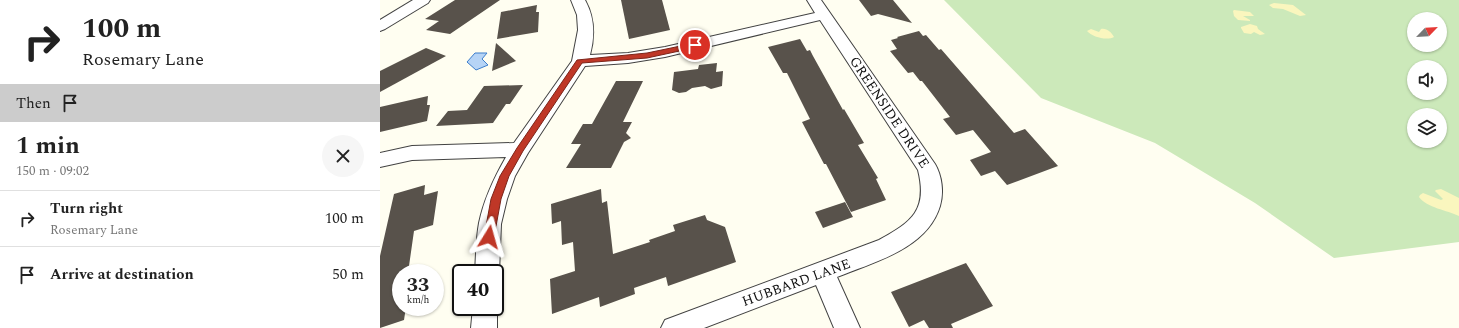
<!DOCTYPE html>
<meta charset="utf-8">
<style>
body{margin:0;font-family:Spectral,serif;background:#f6f6f6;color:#222;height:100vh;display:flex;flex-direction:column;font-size:15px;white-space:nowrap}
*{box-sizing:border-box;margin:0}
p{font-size:13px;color:#767676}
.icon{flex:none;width:22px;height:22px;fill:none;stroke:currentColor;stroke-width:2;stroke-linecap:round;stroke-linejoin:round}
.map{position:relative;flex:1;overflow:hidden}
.sheet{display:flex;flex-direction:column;background:#fff;width:380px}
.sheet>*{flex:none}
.banner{background:#fff;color:#222;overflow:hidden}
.needle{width:26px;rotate:65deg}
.buttons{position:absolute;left:1027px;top:12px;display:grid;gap:8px}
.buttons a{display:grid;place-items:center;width:40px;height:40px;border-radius:50%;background:#fff;box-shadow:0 1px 3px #0004;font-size:20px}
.speed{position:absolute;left:12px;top:264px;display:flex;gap:8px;font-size:20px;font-weight:700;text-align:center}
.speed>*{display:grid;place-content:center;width:52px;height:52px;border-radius:50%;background:#fff;box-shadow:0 1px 3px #0004;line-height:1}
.speed small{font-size:10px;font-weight:400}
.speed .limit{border:2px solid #111;border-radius:6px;background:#fff;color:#111}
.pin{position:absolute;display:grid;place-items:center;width:34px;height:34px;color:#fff;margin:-17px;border:2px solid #fff;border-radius:50%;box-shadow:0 1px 4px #0007}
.me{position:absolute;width:44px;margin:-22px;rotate:8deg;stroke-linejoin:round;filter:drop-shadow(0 0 3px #0008)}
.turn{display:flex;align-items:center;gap:14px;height:84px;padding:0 16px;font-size:18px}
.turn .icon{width:52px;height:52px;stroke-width:2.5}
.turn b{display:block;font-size:28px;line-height:34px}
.then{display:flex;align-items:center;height:38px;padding:0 16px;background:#0003;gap:8px;font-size:15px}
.round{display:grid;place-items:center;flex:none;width:42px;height:42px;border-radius:21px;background:#f6f6f6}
.overview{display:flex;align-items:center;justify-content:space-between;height:68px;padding:0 16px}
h1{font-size:24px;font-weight:700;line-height:30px}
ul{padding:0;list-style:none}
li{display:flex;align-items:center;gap:12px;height:56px;padding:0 16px;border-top:1px solid #e0e0e0}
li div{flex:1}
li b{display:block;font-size:15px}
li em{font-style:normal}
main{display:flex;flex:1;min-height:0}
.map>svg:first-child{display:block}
.green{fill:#cce9ba;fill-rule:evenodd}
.sand{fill:#faf6be}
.water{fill:#b6d4f6;stroke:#3d7ecc}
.building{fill:#58524b}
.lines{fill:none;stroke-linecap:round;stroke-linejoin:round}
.minor-casing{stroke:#424242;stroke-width:2}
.minor{fill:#fff;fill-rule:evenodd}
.route{fill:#bf3727;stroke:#7c2419}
.labels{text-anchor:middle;stroke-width:4;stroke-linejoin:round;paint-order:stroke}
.street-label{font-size:14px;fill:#0f0f0f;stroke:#fff}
</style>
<main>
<section class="sheet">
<div class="banner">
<div class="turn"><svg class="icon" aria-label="right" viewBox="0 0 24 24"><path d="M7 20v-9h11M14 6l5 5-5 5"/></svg><div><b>100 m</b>Rosemary Lane</div></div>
<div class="then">Then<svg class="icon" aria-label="arrive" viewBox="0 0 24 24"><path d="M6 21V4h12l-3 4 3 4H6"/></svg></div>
</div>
<div class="overview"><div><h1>1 min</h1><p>150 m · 09:02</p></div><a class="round"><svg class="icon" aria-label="close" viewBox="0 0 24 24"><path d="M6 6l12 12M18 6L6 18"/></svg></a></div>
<ul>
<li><svg class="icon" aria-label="right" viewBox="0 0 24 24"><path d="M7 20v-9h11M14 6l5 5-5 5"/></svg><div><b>Turn right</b><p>Rosemary Lane</p></div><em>100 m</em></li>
<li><svg class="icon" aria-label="arrive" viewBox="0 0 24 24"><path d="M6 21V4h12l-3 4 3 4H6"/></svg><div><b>Arrive at destination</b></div><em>50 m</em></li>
</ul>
</section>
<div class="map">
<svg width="1079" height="328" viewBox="0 0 1079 328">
<rect width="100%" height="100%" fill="#fffef1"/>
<path class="green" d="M564,0H1079V242L954,258L875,203L775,143L661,98ZM1034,19H1060V45H1034ZM1034,67H1060V93H1034ZM1034,115H1060V141H1034Z"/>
<g class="sand">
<path d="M894,3L913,5L926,15L920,16L903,9L893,8L889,5Z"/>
<path d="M854,10L870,12L874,16H863L870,20V21L858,20L854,16L853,11Z"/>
<path d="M870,24L877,26L878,29L885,34L880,35L874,32L871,34L864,33L861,28V27Z"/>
<path d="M711,29L719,32L721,29C727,28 731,32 734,37C727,41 712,37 707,31Z"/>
<path d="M1061,189L1079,198V216C1067,210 1047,208 1039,197L1040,195L1043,193L1061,200L1063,199L1055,191L1056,190Z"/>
</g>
<path class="water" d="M95,53H107L102,59L108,65L96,70L87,62Z"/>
<g class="building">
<path d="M75,0H120L70,34L46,30L59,21L45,19Z"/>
<path d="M241,0H282L290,30L249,39Z"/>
<path d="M479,0H513L532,23L498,14L491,16Z"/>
<path d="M157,5L156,12H159L158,32L117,39L121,12Z"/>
<path d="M539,31L543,36L546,35L559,50L561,49L634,133L645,129L678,166L627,185L615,171L601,176L590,160L611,152L593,130L576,135L563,119L570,117L542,81H540L533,72L528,73L510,51L517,49L511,40L518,38L517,37Z"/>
<path d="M420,39L427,51L430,50L433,56L463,110L464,109L484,143L478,145L498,178L496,179L506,200L471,212L446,164H444L422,122L430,119L407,73H403L388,47Z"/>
<path d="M116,43L136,61L112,71Z"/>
<path d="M46,48L66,56L0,92V71Z"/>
<path d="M337,63L336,72L343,71L342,86L331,89L325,86L312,88L306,92L299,93L292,90L294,72L318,69L319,65Z"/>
<path d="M236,81H263L243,122H252L246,133L251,138L244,142L231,168H186L201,144H191L203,124H212Z"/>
<path d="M143,85L130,104H126L113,123L56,126L68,111L87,110L104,86Z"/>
<path d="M48,96L47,105H50L47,121L0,132V107Z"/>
<path d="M45,185L44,195L58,191L53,225L34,231L28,273H21V307H26L24,320L0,328V256L14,194Z"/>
<path d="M221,189L222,203L227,201L233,254L270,242L269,240L295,231L293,225L325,215L327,220L345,227L356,262L288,286L286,277L254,288L255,294L220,307L219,297L172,314L170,279L195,271L193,242L182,245L181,221L172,224L171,204Z"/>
<path d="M465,202L473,217L443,228L435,212Z"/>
<path d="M586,263L613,306L571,324L573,328H549L544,320L529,327L511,292Z"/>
</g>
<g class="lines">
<g class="minor-casing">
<g id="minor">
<path d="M33,0H50L48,3L5,29L0,31V20Z"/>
<path d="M191,0H205C215,18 215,36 210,55L248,53L285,47L435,13L427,0H441L555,164C562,176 564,192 560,206C547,249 494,262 457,277L480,328H454L436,285L324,328H281L285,320L499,240C532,222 548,210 538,170L440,20L285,57L248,63L205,66L148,153L135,176L127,199L121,224L119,273L115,280V273H95C96,257 96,239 99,223C104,199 114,178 126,157L32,160L0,167V153L32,146L134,143L192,61L198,30L197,15Z"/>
<path d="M115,302L117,307V328H91L93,307H115Z"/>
</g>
</g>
<use href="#minor" class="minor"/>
</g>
<path class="route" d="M315,43L318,44V47L267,58L202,63L143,151L129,176L121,199L114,237L112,240H105L104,237L111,199L120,176L137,148L197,60L267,53Z"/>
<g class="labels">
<g class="street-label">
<text transform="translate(510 112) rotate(56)" y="5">GREENSIDE DRIVE</text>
<text transform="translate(416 282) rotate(-20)" y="5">HUBBARD LANE</text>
</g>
</g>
</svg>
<div class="buttons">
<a><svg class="needle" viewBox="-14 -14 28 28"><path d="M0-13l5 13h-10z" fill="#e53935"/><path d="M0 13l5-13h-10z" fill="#767676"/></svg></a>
<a><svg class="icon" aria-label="sound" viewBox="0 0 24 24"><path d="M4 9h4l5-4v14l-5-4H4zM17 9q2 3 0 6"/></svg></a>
<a><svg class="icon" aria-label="layers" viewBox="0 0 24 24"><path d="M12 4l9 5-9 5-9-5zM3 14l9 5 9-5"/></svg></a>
</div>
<div class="speed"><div>33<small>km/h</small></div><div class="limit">40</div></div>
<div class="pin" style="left:315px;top:45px;background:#d93025"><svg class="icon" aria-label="arrive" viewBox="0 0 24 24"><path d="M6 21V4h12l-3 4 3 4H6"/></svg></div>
<svg class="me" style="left:109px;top:237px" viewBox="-20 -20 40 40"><path d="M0-17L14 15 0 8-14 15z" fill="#bf3727" stroke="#fff" stroke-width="4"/></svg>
</div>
</main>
